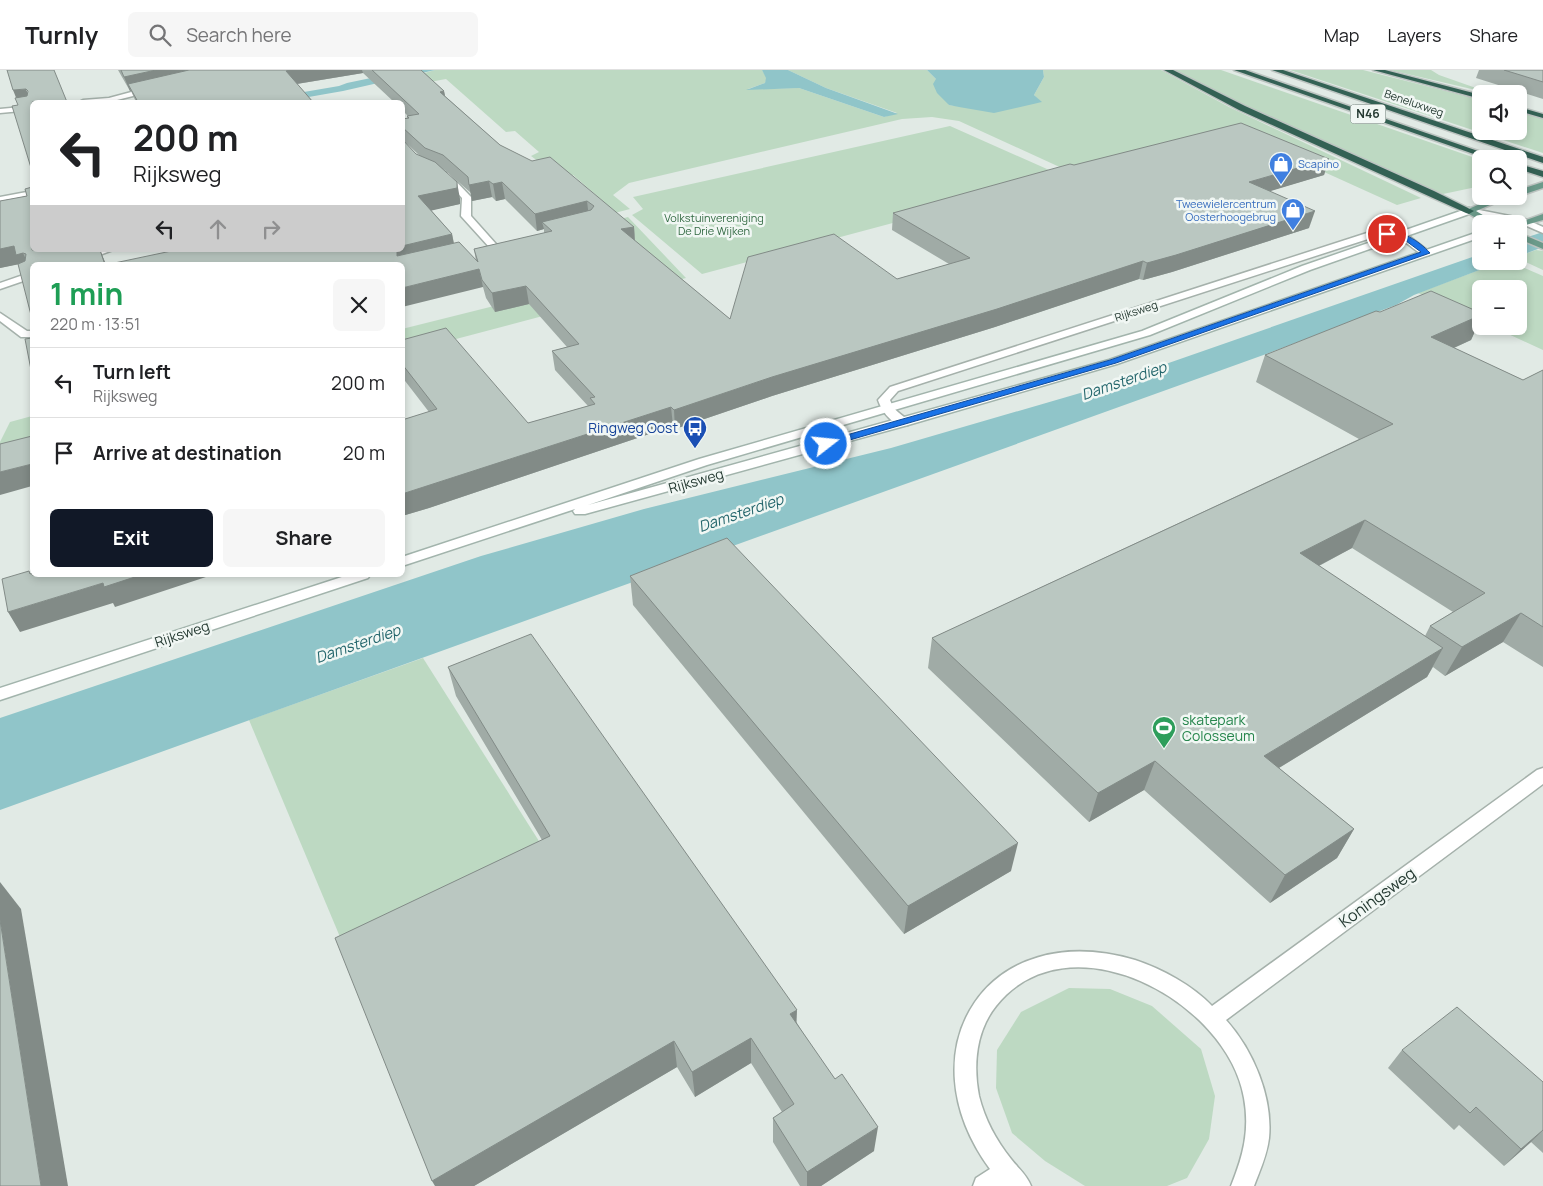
<!DOCTYPE html>
<meta charset="utf-8">
<style>
body{margin:0;font-family:Manrope,sans-serif;background:#f6f6f6;color:#202124;height:100vh;display:flex;flex-direction:column;font-size:19px;white-space:nowrap}
*{box-sizing:border-box;margin:0}
p{font-size:16px;color:#757577}
.icon{flex:none;width:28px;height:28px;fill:none;stroke:currentColor;stroke-width:2;stroke-linecap:round;stroke-linejoin:round}
.map{position:relative;flex:1;overflow:hidden}
.panel{position:absolute;left:30px;top:192px;width:375px;height:315px;display:flex;flex-direction:column;background:#fff;border-radius:8px;box-shadow:0 2px 8px #0003}
.panel>*{flex:none}
.banner{position:absolute;left:30px;top:30px;width:375px;height:152px;border-radius:8px;box-shadow:0 2px 8px #0003;background:#fff;color:#202124;overflow:hidden}
.controls{position:absolute;left:1472px;top:15px;display:grid;gap:10px}
.controls a{display:grid;place-items:center;width:55px;height:55px;border-radius:8px;background:#fff;box-shadow:0 2px 8px #0003;font-size:25px}
.pin{position:absolute;display:grid;place-items:center;width:42px;height:42px;color:#fff;margin:-21px;border:2px solid #fff;border-radius:50%;box-shadow:0 1px 5px #0007}
.me{position:absolute;width:55px;margin:-28px;rotate:74deg;stroke-linejoin:round;filter:drop-shadow(0 0 4px #0008)}
.turn{display:flex;align-items:center;gap:18px;height:105px;padding:0 20px;font-size:22px}
.turn .icon{width:65px;height:65px;stroke-width:2.5}
.turn b{display:block;font-size:35px;line-height:42px}
.lanes{display:flex;align-items:center;height:48px;padding:0 20px;background:#0003;justify-content:center;gap:25px;direction:ltr}
.lanes .off{opacity:.35}
.round{display:grid;place-items:center;flex:none;width:52px;height:52px;border-radius:8px;background:#f6f6f6}
.overview{display:flex;align-items:center;justify-content:space-between;height:85px;padding:0 20px}
h1{font-size:30px;font-weight:700;line-height:38px;color:#1e9e55}
.cta{display:flex;gap:10px;margin-top:auto;padding:10px 20px}
.cta a{flex:1;height:58px;border-radius:8px;background:#111827;color:#fff;font-size:20px;font-weight:700;line-height:58px;text-align:center}
.cta a+a{background:#f6f6f6;color:#202124}
ul{padding:0;list-style:none}
li{display:flex;align-items:center;gap:15px;height:70px;padding:0 20px;border-top:1px solid #e0e0e0}
li div{flex:1}
li b{display:block;font-size:19px}
li em{font-style:normal}
header{display:flex;align-items:center;gap:30px;box-sizing:border-box;height:70px;padding:0 25px;background:#fff;border-bottom:1px solid #e0e0e0}
header strong{font-size:24px}
nav{display:flex;gap:28px;margin-inline-start:auto;font-size:18px}
.search{width:350px;height:45px;background:#f6f6f6;display:flex;align-items:center;gap:12px;box-sizing:border-box;padding:0 18px;border-radius:8px;color:#757577;font-size:19px}
.map>svg:first-child{display:block}
.green{fill:#bdd9c2}
.water{fill:#90c5c9}
.lines{fill:none;stroke-linecap:round;stroke-linejoin:round}
.street-casing{stroke:#a5b1ab;stroke-width:3}
.secondary-casing{stroke:#a2b4ac;stroke-width:3}
.primary-casing{stroke:#bdc4c1;stroke-width:3}
.highway-casing{stroke:#bdc4c1;stroke-width:3}
.street{fill:#fff;fill-rule:evenodd}
.secondary{fill:#fff;fill-rule:evenodd}
.primary{fill:#6b9a8a;fill-rule:evenodd}
.highway{fill:#336154;fill-rule:evenodd}
.wall{fill:#a0aba6;fill-rule:evenodd}
.shaded-wall{fill:#828b87}
.building{fill:#bac7c1;stroke:#828b87}
.route{fill:#1a73e8;stroke:#114b97}
.labels{text-anchor:middle;stroke-width:5;stroke-linejoin:round;paint-order:stroke}
.far-street-label{font-size:11px;fill:#243931;stroke:#f1f7f4}
.far-shop-label{font-size:11px;fill:#366cbe;stroke:#f1f7f4;text-anchor:start}
.far-park-label{font-size:11px;fill:#336a43;stroke:#f1f7f4}
.shield{fill:#f1f7f4;stroke:#62726c;stroke-width:1}
.shield-label{font-size:12px;font-weight:bold;fill:#243931}
.transit-label{font-size:14px;fill:#164399;stroke:#f1f7f4;text-anchor:end}
.street-label{font-size:14px;fill:#243931;stroke:#f1f7f4}
.leisure-label{font-size:14px;fill:#27864d;stroke:#f1f7f4;text-anchor:start}
.water-label{font-size:15px;font-style:italic;fill:#25676d;stroke:#f1f7f4}
.near-street-label{font-size:16px;fill:#243931;stroke:#f1f7f4}
</style>
<header>
<strong>Turnly</strong>
<div class="search"><svg class="icon" aria-label="search" viewBox="0 0 24 24"><circle cx="10" cy="10" r="6"/><path d="M15 15l6 6"/></svg>Search here</div>
<nav><a>Map</a><a>Layers</a><a>Share</a></nav>
</header>
<div class="map">
<svg width="1543" height="1116" viewBox="0 0 1543 1116">
<rect width="100%" height="100%" fill="#e1eae5"/>
<g class="green">
<path d="M435,0H762L767,8L765,13L748,19L799,18L884,47L897,43L826,18L788,0H927L937,10L949,35L979,39L1041,32L1034,25L1044,7L1043,0H1161L1229,37L1421,128L1397,135L1238,63L1077,105L959,51L932,47L902,49L629,113L613,125L630,139L588,150L604,132L573,105L558,106L531,86L539,82L515,61L506,62L446,9L424,13L414,6Z"/>
<path d="M1175,0H1221L1481,90V116L1443,124L1237,33Z"/>
<path d="M1290,0H1363L1481,30V61H1519V42L1543,49V83Z"/>
<path d="M1390,0H1431L1439,5L1493,24Z"/>
<path d="M950,56L1065,107L702,204L632,145L643,139L633,127Z"/>
<path d="M628,147L686,208L403,283L402,259L627,203L586,158Z"/>
<path d="M1536,180L1543,181V200L1519,189V186Z"/>
<path d="M1503,191H1508L1543,206V280L1491,256H1519V219H1481V252L1418,223Z"/>
<path d="M32,346V380L0,388V372L10,352Z"/>
<path d="M423,588L551,790L348,886L249,650Z"/>
<path d="M1069,918L1110,919L1152,936L1201,979L1215,1026L1209,1069L1187,1108L1167,1116H1085L1045,1091L1012,1063L996,1018L997,980L1021,942Z"/>
</g>
<g class="water">
<path d="M409,0H435L343,21L280,32H245L339,16L347,13Z"/>
<path d="M762,0H788L826,18L898,44L884,47L799,18L746,20L765,13L766,8Z"/>
<path d="M927,0H1043L1044,7L1034,25L1042,32L994,43L959,37L949,35L937,23L933,14L936,9Z"/>
<path d="M1543,162V177L1519,186V170Z"/>
<path d="M1481,184V191H1503L1414,225L1396,235L1269,283L0,740V648L481,486L644,439L891,378L1094,319Z"/>
</g>
<g class="lines">
<g class="street-casing">
<g id="street">
<path d="M150,17L154,19L153,21L109,32H79L83,30L109,28Z"/>
<path d="M32,36V40L0,43V39Z"/>
<path d="M445,102L448,103L471,127V146L496,174V178H490L461,146L462,128L441,105Z"/>
<path d="M32,121V127L0,133V127Z"/>
<path d="M1469,138L1525,149L1543,157V163L1522,154L1466,143L1464,141Z"/>
<path d="M1387,162L1410,167L1431,183L1429,185C1419,187 1409,172 1399,169C1390,166 1380,167 1371,168L898,321L890,330C894,342 902,344 910,352L908,355C894,358 882,342 878,330L890,317L1367,163Z"/>
<path d="M98,180H113L73,195H58Z"/>
<path d="M32,202V208L0,219V213Z"/>
<path d="M0,243L27,261H32V267H21L0,251Z"/>
<path d="M1543,698V714L1226,950C1253,980 1273,1027 1269,1068C1267,1085 1260,1100 1254,1116H1231C1243,1086 1250,1061 1244,1028C1227,930 1068,845 996,936C976,961 973,995 979,1026C985,1050 996,1070 1011,1089C1018,1098 1027,1105 1031,1116H973L976,1108L990,1099C902,979 988,846 1135,890C1162,899 1192,915 1212,936L1537,700Z"/>
</g>
</g>
<g class="secondary-casing">
<g id="secondary">
<path d="M1469,138L1474,141L1472,143L1310,200L1150,265L707,395L588,435L1109,290L1481,161V167L1117,294L908,355L585,444H575L573,441L575,439L402,496V487L699,389L1142,261L1302,196Z"/>
<path d="M348,505H370L368,508L0,630V618Z"/>
</g>
</g>
<g class="primary-casing">
<g id="primary">
<path d="M1543,112V118L1519,126V120Z"/>
<path d="M1498,126H1511L1476,141L1498,154H1486L1464,141Z"/>
<path d="M1543,144V150L1519,157V154H1515Z"/>
<path d="M1519,163L1543,173V179L1519,169Z"/>
</g>
</g>
<g class="highway-casing">
<g id="highway">
<path d="M1164,0H1173L1245,36L1434,121L1474,141L1469,144L1466,143L1239,40Z"/>
<path d="M1234,0H1245L1501,89H1488Z"/>
<path d="M1272,0H1283L1543,87V93Z"/>
<path d="M1373,0H1385L1481,25V29Z"/>
<path d="M1519,37L1543,44V48L1519,41Z"/>
<path d="M1519,94L1543,101V107L1519,99Z"/>
</g>
</g>
<use href="#street" class="street"/>
<use href="#secondary" class="secondary"/>
<use href="#primary" class="primary"/>
<use href="#highway" class="highway"/>
</g>
<g class="wall">
<path d="M118,0H421L444,21L445,26L500,75L634,157L635,171L730,249L897,209L949,194L892,160L893,143L1074,95L1329,89L1324,105L1269,121L1309,158L1172,202L1143,210L1139,209L995,257L772,326L675,359L673,356L429,438L402,446V350L429,342L402,307V270L528,353L588,336L555,300L552,281L567,277L529,234L495,242L486,228L483,217L18,194L0,198V131L27,126L32,180H100L106,194L402,180V49L407,48V46H408L402,40V32H394L363,3L297,14L313,32H136L131,21H130ZM403,70L420,86L416,84ZM443,99L446,101L471,123L472,131L492,127L496,131L505,129L537,161L544,159V163L474,179L476,191L454,173L452,164L431,140L460,134V129Z"/>
<path d="M1479,0H1543V29L1476,8Z"/>
<path d="M1380,242L1481,243V248L1471,270L1454,278L1523,310L1543,300V597L1503,572L1445,606L1433,597L1427,607L1279,698L1354,759L1337,788L1270,833L1144,720L1089,752L928,598L932,568L1359,369L1256,312L1265,285ZM1352,478L1453,542L1430,556L1425,566L1319,496Z"/>
<path d="M630,506L1011,801L904,864L633,535Z"/>
<path d="M448,597L797,953L874,1081L821,1116H800L773,1072V1048L782,1042L751,993L695,1027L677,997L474,1116H435L542,770L456,626Z"/>
<path d="M1402,980L1543,1012V1083L1531,1072L1504,1096L1459,1055L1454,1060L1388,998Z"/>
</g>
<g class="shaded-wall">
<path d="M156,0H224L128,14L131,21H130L124,7Z"/>
<path d="M290,0H362L363,3L290,15L286,1Z"/>
<path d="M26,19L32,34L19,35L13,20Z"/>
<path d="M444,21L447,36L440,22Z"/>
<path d="M1329,89L1324,105L1244,129L1249,112Z"/>
<path d="M489,111L492,127L472,131L469,115Z"/>
<path d="M457,112L460,129V134L421,143L418,126Z"/>
<path d="M502,112L505,129L496,131L493,114Z"/>
<path d="M587,131L589,148L542,152L544,159L537,161L535,144Z"/>
<path d="M1315,141L1309,158L1172,202L1143,210L1147,193Z"/>
<path d="M634,157L635,174L621,159Z"/>
<path d="M452,164L455,181L397,186V180H402V176Z"/>
<path d="M14,176L23,183L31,200L20,194L0,198V179Z"/>
<path d="M100,180L106,195H105Z"/>
<path d="M1143,191L1139,209L995,257L772,326L675,359L674,340L772,307Z"/>
<path d="M479,199L483,217L402,237V218Z"/>
<path d="M526,216L529,234L495,242L492,223Z"/>
<path d="M1481,245V248L1471,270L1420,293L1431,267Z"/>
<path d="M671,337L673,356L429,438L402,446V424Z"/>
<path d="M32,394V416L0,425V402Z"/>
<path d="M1365,450L1352,478L1288,512L1300,483Z"/>
<path d="M141,505H212L115,537L113,533L20,562L8,542L103,513Z"/>
<path d="M1521,543L1503,572L1445,606L1462,577Z"/>
<path d="M1443,578L1427,607L1251,715L1264,686Z"/>
<path d="M1155,691L1144,720L1089,752L1098,723Z"/>
<path d="M1354,759L1337,788L1270,833L1285,805Z"/>
<path d="M1018,773L1011,801L904,864L908,836Z"/>
<path d="M0,812L21,839L68,1116H41L0,850Z"/>
<path d="M797,940L796,966L790,944Z"/>
<path d="M751,968V993L695,1027L692,1002Z"/>
<path d="M674,971L677,997L474,1116H435L432,1111Z"/>
<path d="M878,1057L874,1081L821,1116H807V1102Z"/>
<path d="M1543,1060L1531,1072L1504,1096L1521,1079Z"/>
</g>
<g class="building">
<path d="M7,0H54L67,32H32V101L12,36L18,35L15,28L27,26L28,21L26,19L13,20Z"/>
<path d="M121,0H156L124,7Z"/>
<path d="M189,0H290L286,1L313,32H138L128,14Z"/>
<path d="M372,0H421L444,21L440,22L500,75L532,91L550,87L634,157L621,159L730,249L748,187L834,164L897,209L970,188L893,143L1070,94L1074,95L1241,53L1329,89L1249,112L1315,141L1176,185L1147,193L1143,191L997,239L772,307L674,340L671,337L402,424V350L437,339L402,294V270L446,258L528,353L595,334L590,328L595,327L552,281L579,274L526,216L492,223L482,210L479,199L402,218V195H32V249L18,194L25,191L26,184L23,183L16,185L14,176L0,179V131L27,126L25,119L32,117V180H100L105,195L176,180H397V186L459,172L478,192L474,179L552,161L542,152L591,140L594,136L587,131L535,144L502,112L493,114L489,111L469,115L468,107L443,85L425,78L402,57V49L409,48L407,46L419,44Z"/>
<path d="M1504,0H1543V12Z"/>
<path d="M402,69L416,84L435,92L457,112V118L418,126L452,164L402,176Z"/>
<path d="M1431,221L1481,243V245L1431,267L1523,310L1543,300V557L1521,543L1462,577L1430,556L1485,523L1365,450L1300,483L1443,578L1264,686L1354,759L1285,805L1155,691L1098,723L932,568L1393,354L1265,285L1376,241L1380,242Z"/>
<path d="M32,268V305L25,269Z"/>
<path d="M32,366V394L0,402V374Z"/>
<path d="M727,468L1018,773L908,836L630,506Z"/>
<path d="M29,501L30,504L32,503V505H141L104,517L103,513L8,542L2,509Z"/>
<path d="M531,564L797,940L790,944L835,1009L842,1004L878,1057L807,1102L773,1048L794,1034L751,968L692,1002L674,971L432,1111L335,868L550,766L448,597Z"/>
<path d="M0,850L41,1116H0Z"/>
<path d="M1457,937L1543,1012V1060L1521,1079L1476,1037L1470,1043L1402,980Z"/>
</g>
<path class="route" d="M1385,162C1403,161 1418,170 1430,183L1116,293L829,376L826,377L821,374L822,372L1110,290L1421,182L1402,168L1385,165Z"/>
<defs>
<g id="shop-pin" transform="scale(1.25)"><path d="M0 17L-7.5 6A9.5 9.5 0 1 1 7.5 6Z" fill="#3f7fe0" stroke="#f1f7f4"/><path d="M-5-2.5h2.3a2.7 3.5 0 0 1 5.4 0H5L5.5 6h-11ZM-1.5-2.5h3a1.5 2.3 0 0 0-3 0Z" fill="#fff"/></g>
<g id="bus-pin" transform="scale(1.25)"><path d="M0 17L-7.5 6A9.5 9.5 0 1 1 7.5 6Z" fill="#1a4fb4" stroke="#f1f7f4"/><path d="M-5-6H5V4H4V6H2V4H-2V6H-4V4H-5ZM-3.5-4V0h7V-4ZM-3.5 1.2v1.5H-2V1.2ZM2 1.2v1.5H3.5V1.2Z" fill="#fff"/></g>
<g id="stadium-pin" transform="scale(1.25)"><path d="M0 17L-7.5 6A9.5 9.5 0 1 1 7.5 6Z" fill="#2e9e5b" stroke="#f1f7f4"/><path d="M0-5a6.5 5 0 1 0 0 10a6.5 5 0 1 0 0-10ZM-3.5-1.8h7v3.6h-7Z" fill="#fff"/></g>
</defs>
<g fill-rule="evenodd">
<use href="#shop-pin" x="1281" y="94"/>
<use href="#shop-pin" x="1293" y="140"/>
<use href="#bus-pin" x="695" y="358"/>
<use href="#stadium-pin" x="1164" y="658"/>
</g>
<g class="labels">
<g class="far-street-label">
<text transform="translate(1414 33) rotate(19)" y="4">Beneluxweg</text>
<text transform="translate(1136 241) rotate(-18)" y="4">Rijksweg</text>
</g>
<g class="far-shop-label">
<text x="1298" y="98">Scapino</text>
<text x="1276" y="138" text-anchor="end">Tweewielercentrum<tspan x="1276" dy="13">Oosterhoogebrug</tspan></text>
</g>
<g class="far-park-label">
<text x="714" y="152">Volkstuinvereniging<tspan x="714" dy="13">De Drie Wijken</tspan></text>
</g>
<rect class="shield" x="1350.5" y="34.5" width="35" height="19" rx="4"/>
<g class="shield-label">
<text x="1368" y="48">N46</text>
</g>
<g class="transit-label">
<text x="678" y="363">Ringweg Oost</text>
</g>
<g class="street-label">
<text transform="translate(696 411) rotate(-16)" y="5">Rijksweg</text>
<text transform="translate(182 564) rotate(-18)" y="5">Rijksweg</text>
</g>
<g class="leisure-label">
<text x="1182" y="655">skatepark<tspan x="1182" dy="16">Colosseum</tspan></text>
</g>
<g class="water-label">
<text transform="translate(1124 311) rotate(-19)" y="5">Damsterdiep</text>
<text transform="translate(741 443) rotate(-19)" y="5">Damsterdiep</text>
<text transform="translate(358 574) rotate(-19)" y="5">Damsterdiep</text>
</g>
<g class="near-street-label">
<text transform="translate(1377 827) rotate(-36)" y="6">Koningsweg</text>
</g>
</g>
</svg>
<div class="controls">
<a><svg class="icon" aria-label="sound" viewBox="0 0 24 24"><path d="M4 9h4l5-4v14l-5-4H4zM17 9q2 3 0 6"/></svg></a>
<a><svg class="icon" aria-label="search" viewBox="0 0 24 24"><circle cx="10" cy="10" r="6"/><path d="M15 15l6 6"/></svg></a>
<a>+</a>
<a>−</a>
</div>
<div class="pin" style="left:1387px;top:164px;background:#d93025"><svg class="icon" aria-label="arrive" viewBox="0 0 24 24"><path d="M6 21V4h12l-3 4 3 4H6"/></svg></div>
<svg class="me" style="left:826px;top:374px" viewBox="-20 -20 40 40"><circle r="17" fill="#1a73e8" stroke="#fff" stroke-width="3"/><path d="M0-11L8 9 0 5-8 9z" fill="#fff"/></svg>
<div class="banner">
<div class="turn"><svg class="icon" aria-label="left" viewBox="0 0 24 24"><path d="M17 20v-9H6M10 6l-5 5 5 5"/></svg><div><b>200 m</b>Rijksweg</div></div>
<div class="lanes"><svg class="icon" aria-label="left" viewBox="0 0 24 24"><path d="M17 20v-9H6M10 6l-5 5 5 5"/></svg><svg class="icon off" aria-label="ahead" viewBox="0 0 24 24"><path d="M12 20V5M6 11l6-6 6 6"/></svg><svg class="icon off" aria-label="right" viewBox="0 0 24 24"><path d="M7 20v-9h11M14 6l5 5-5 5"/></svg></div>
</div>
<section class="panel">
<div class="overview"><div><h1>1 min</h1><p>220 m · 13:51</p></div><a class="round"><svg class="icon" aria-label="close" viewBox="0 0 24 24"><path d="M6 6l12 12M18 6L6 18"/></svg></a></div>
<ul>
<li><svg class="icon" aria-label="left" viewBox="0 0 24 24"><path d="M17 20v-9H6M10 6l-5 5 5 5"/></svg><div><b>Turn left</b><p>Rijksweg</p></div><em>200 m</em></li>
<li><svg class="icon" aria-label="arrive" viewBox="0 0 24 24"><path d="M6 21V4h12l-3 4 3 4H6"/></svg><div><b>Arrive at destination</b></div><em>20 m</em></li>
</ul>
<div class="cta"><a>Exit</a><a>Share</a></div>
</section>
</div>
